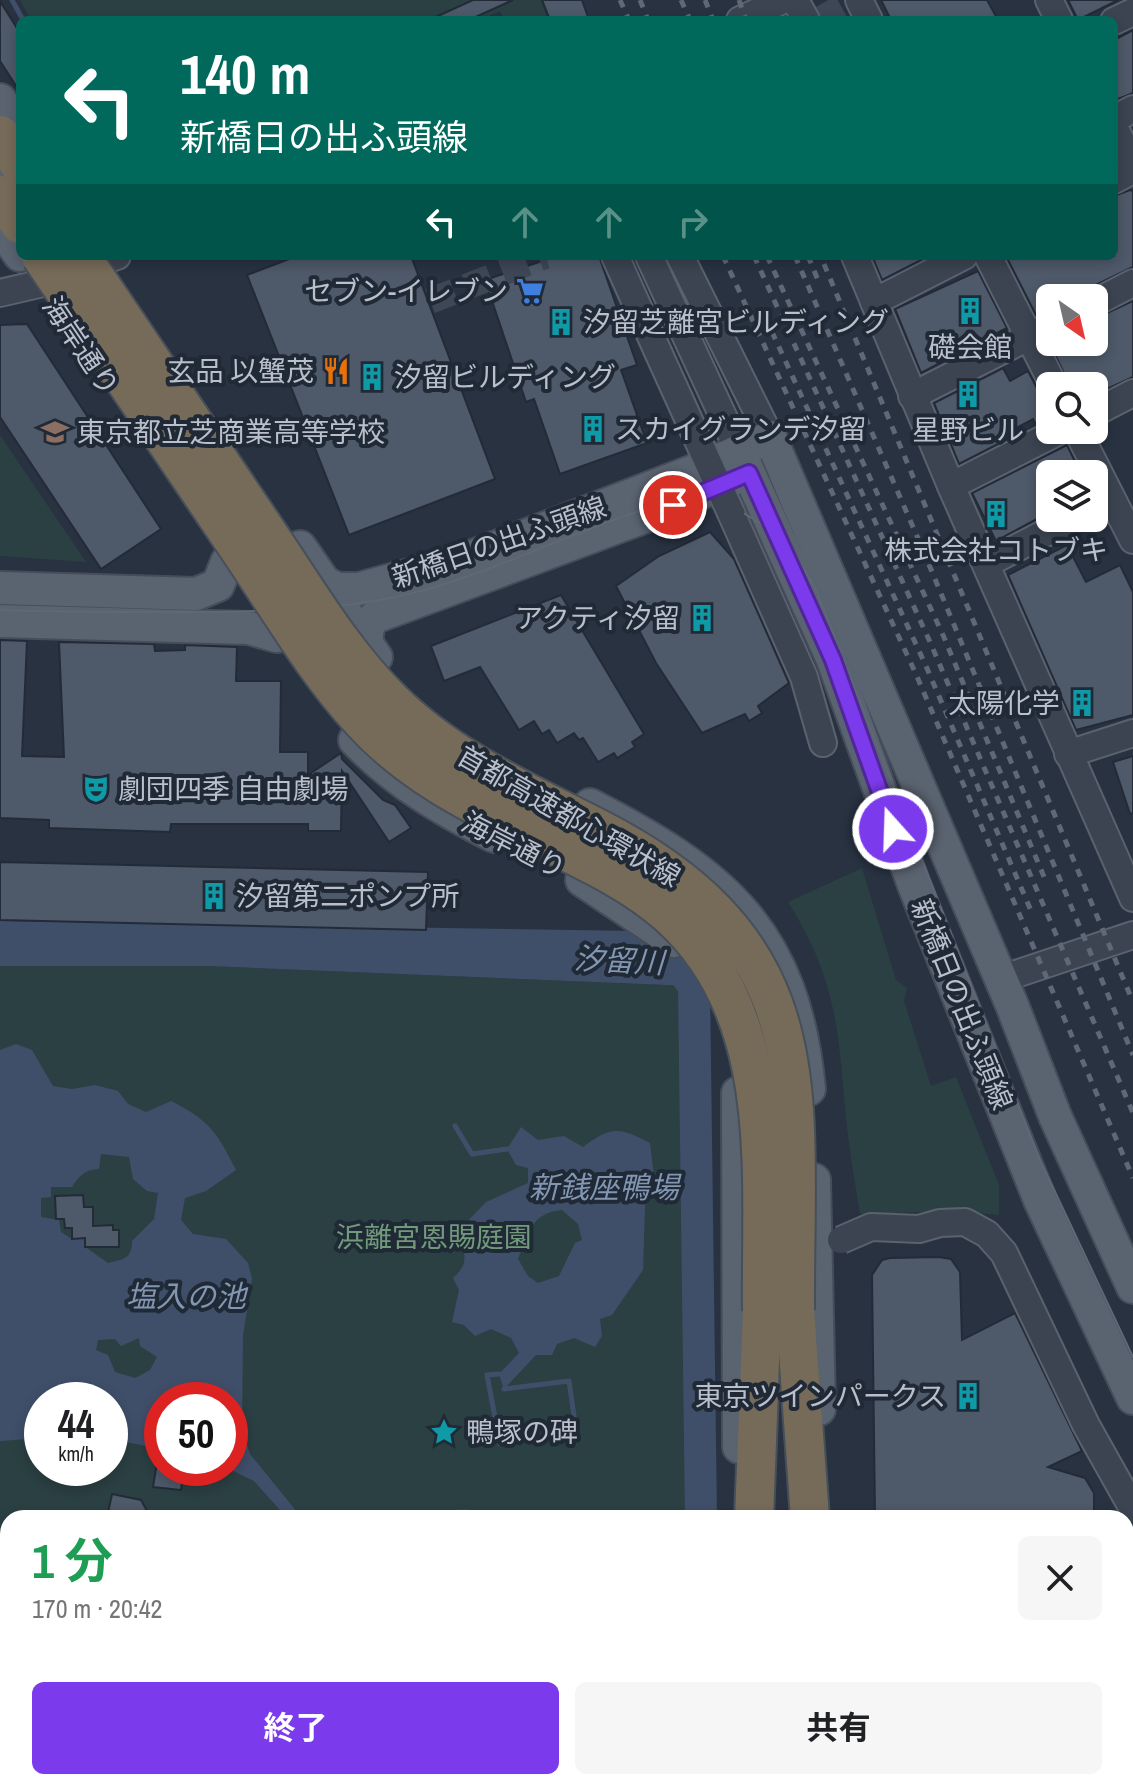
<!DOCTYPE html>
<html lang="ja">
<meta charset="utf-8">
<style>
body{margin:0;font-family:"Archivo Narrow","Noto Sans JP",sans-serif;background:#f6f6f6;color:#202124;height:100vh;display:flex;flex-direction:column;font-size:30px;white-space:nowrap}
*{box-sizing:border-box;margin:0}
p{font-size:26px;color:#757577}
.icon{flex:none;width:44px;height:44px;fill:none;stroke:currentColor;stroke-width:2;stroke-linecap:round;stroke-linejoin:round}
.map{position:relative;flex:1;overflow:hidden}
.side{position:absolute;left:0px;top:1510px;width:1134px;height:280px;display:flex;flex-direction:column;background:#fff;border-radius:24px 24px 0 0;box-shadow:0 4px 12px #0003}
.side>*{flex:none}
.banner{position:absolute;left:16px;top:16px;width:1102px;height:244px;border-radius:12px;box-shadow:0 4px 12px #0003;background:#00695c;color:#fff;overflow:hidden}
.needle{width:52px;rotate:146deg}
.buttons{position:absolute;left:1036px;top:284px;display:grid;gap:16px}
.buttons a{display:grid;place-items:center;width:72px;height:72px;border-radius:12px;background:#fff;box-shadow:0 4px 12px #0003;font-size:40px}
.speed{position:absolute;left:24px;top:1382px;display:flex;gap:16px;font-size:40px;font-weight:700;text-align:center}
.speed>*{display:grid;place-content:center;width:104px;height:104px;border-radius:50%;background:#fff;box-shadow:0 4px 12px #0003;line-height:1}
.speed small{font-size:20px;font-weight:400}
.speed .limit{border:12px solid #d22;background:#fff;color:#111}
.pin{position:absolute;display:grid;place-items:center;width:68px;height:68px;color:#fff;margin:-34px;border:4px solid #fff;border-radius:50%;box-shadow:0 2px 8px #0007}
.me{position:absolute;width:88px;margin:-44px;rotate:340deg;stroke-linejoin:round;filter:drop-shadow(0 0 6px #0008)}
.turn{display:flex;align-items:center;gap:28px;height:168px;padding:0 32px;font-size:36px}
.turn .icon{width:104px;height:104px;stroke-width:2.5}
.turn b{display:block;font-size:56px;line-height:68px}
.lanes{display:flex;align-items:center;height:76px;padding:0 32px;background:#0003;justify-content:center;gap:40px;direction:ltr}
.lanes .off{opacity:.35}
.round{display:grid;place-items:center;flex:none;width:84px;height:84px;border-radius:12px;background:#f6f6f6}
.overview{display:flex;align-items:center;justify-content:space-between;height:136px;padding:0 32px}
h1{font-size:48px;font-weight:700;line-height:60px;color:#1e9e55}
.button{display:flex;gap:16px;margin-top:auto;padding:16px 32px}
.button a{flex:1;height:92px;border-radius:12px;background:#7c3aed;color:#fff;font-size:32px;font-weight:700;line-height:92px;text-align:center}
.button a+a{background:#f6f6f6;color:#202124}
.map>svg:first-child{display:block}
.green{fill:#2b4043;fill-rule:evenodd}
.water{fill:#3f4f69;fill-rule:evenodd}
.lines{fill:none;stroke-linecap:round;stroke-linejoin:round}
.stream{stroke:#3f4f69;stroke-width:5}
.river{stroke:#3f4f69;stroke-width:32}
.building{fill:#4e5969;stroke:#232b38;stroke-width:2}
.minor-tunnel{stroke:#3e4756;stroke-width:26;stroke-dasharray:26 13;stroke-linecap:butt}
.minor-casing{stroke:#5a626e;stroke-width:30}
.major-casing{stroke:#464d5a;stroke-width:36}
.highway-casing{stroke:#474f5b;stroke-width:42}
.minor{stroke:#3c4451;stroke-width:26}
.major{stroke:#5a6370;stroke-width:32}
.highway{stroke:#766b59;stroke-width:38}
.tram{stroke:#5e6877;stroke-width:2}
.rail{stroke:#5e6877;stroke-width:5;stroke-dasharray:8 8;stroke-linecap:butt}
.minor-bridge-casing{stroke:#5a626e;stroke-width:30;stroke-linecap:butt}
.highway-bridge-casing{stroke:#474f5b;stroke-width:42;stroke-linecap:butt}
.minor-bridge{stroke:#3c4451;stroke-width:26}
.highway-bridge{stroke:#766b59;stroke-width:38}
.route-casing{stroke:#51269a;stroke-width:20}
.route{stroke:#7c3aed;stroke-width:14}
.labels{text-anchor:middle;stroke-width:8;stroke-linejoin:round;paint-order:stroke}
.poi-label{font-size:28px;fill:#b9bfcb;stroke:#202936;text-anchor:start}
.street-label{font-size:28px;fill:#b9bfcb;stroke:#202936}
.park-label{font-size:28px;fill:#719a7b;stroke:#202936}
.water-label{font-size:30px;font-style:italic;fill:#8295b1;stroke:#202936}
</style>
<div class="map">
<svg width="1133" height="1790" viewBox="0 0 1133 1790">
<rect width="100%" height="100%" fill="#283241"/>
<g class="green">
<path d="M20,0H541L548,20H504L500,11L480,20H31Z"/>
<path d="M0,435L86,562L0,556Z"/>
<path d="M862,868L896,980L907,988L904,1001L931,1086L956,1077L999,1185V1215L953,1211L860,1214C855,1182 849,1150 846,1117C838,1030 837,980 788,902Z"/>
<path d="M0,966H208L691,986L698,1518H8V1782H702V1790H0ZM42,1400H110V1468H42ZM162,1400H230V1468H162Z"/>
</g>
<g class="water">
<path d="M0,921L637,931L666,951L691,986L208,966H0Z"/>
<path d="M16,1044L32,1050L53,1086L72,1089L95,1085L118,1091L128,1104L146,1112L171,1101C209,1120 217,1132 236,1170L206,1191L185,1198L181,1220L193,1234L226,1239L248,1263L252,1279L243,1335L242,1428L250,1454L302,1518H287L254,1481L227,1468H230V1400H162V1449L110,1439V1400H42V1438L0,1441V1050ZM101,1154L129,1157L133,1179L147,1191L158,1193L154,1219L132,1241C132,1259 124,1259 108,1263L84,1246V1239H72L61,1232L59,1220L41,1217V1198L51,1197V1187H72C77,1178 85,1169 99,1169ZM139,1338L140,1346L157,1357L150,1370L135,1378L115,1372L108,1355L96,1350L98,1340L115,1339L121,1346Z"/>
<path d="M521,1127L538,1140L564,1136L583,1147C612,1126 618,1127 650,1143L654,1176L645,1206L643,1270L612,1315L600,1319L602,1336L595,1347L574,1338L557,1344L552,1355H536L504,1389L499,1374L519,1353L511,1338L491,1329L475,1336L464,1325L452,1322L459,1290L453,1278C465,1267 468,1259 460,1244L441,1249L486,1202L528,1183V1168L516,1165L507,1149ZM562,1210L578,1224L582,1240L575,1243L559,1276L538,1283L528,1276L518,1259C529,1232 531,1213 562,1210Z"/>
</g>
<g class="lines">
<g class="stream">
<path d="M12,0L23,20"/>
<path d="M455,1126L472,1154L507,1149"/>
<path d="M499,1374L487,1375L500,1444"/>
<path d="M504,1389L569,1381L577,1437"/>
<path d="M438,1518V1513L466,1512"/>
<path d="M0,1765L8,1766"/>
</g>
<g class="river">
<path d="M631,959L675,960L694,986L701,1518"/>
<path d="M704,1782L705,1790"/>
</g>
</g>
<g class="building">
<path d="M473,0H513L469,20H429Z"/>
<path d="M542,0H582L589,20H550Z"/>
<path d="M881,0H987L998,20H891Z"/>
<path d="M1068,0H1118L1078,20Z"/>
<path d="M0,1L20,33V92L0,61Z"/>
<path d="M1133,30V93L1118,99L1114,91V40Z"/>
<path d="M1130,190L1133,191V267L1087,289L1079,298H1050V310L1036,315L1006,256H1114V196Z"/>
<path d="M297,256H411L495,479L349,535L247,275Z"/>
<path d="M557,256H599L637,365L621,370L647,443L560,474L534,399L526,402L485,280Z"/>
<path d="M872,256H929L882,280Z"/>
<path d="M978,271L1007,328L921,373L895,309Z"/>
<path d="M1133,301V377L1094,395V386H1070L1050,344L1094,342V319Z"/>
<path d="M27,324L161,529L101,569L0,417V325Z"/>
<path d="M1003,368L1010,381L1028,371L1040,394L1050,401V418L1036,425L1033,419L1001,436L1004,441L959,464L934,403Z"/>
<path d="M1067,445L1081,474H1050V512L996,541L972,493Z"/>
<path d="M710,532L734,559L789,683L758,706L762,713L749,721L745,714L702,733L656,663L616,586L659,556Z"/>
<path d="M1067,545L1086,582L1120,565L1133,592V715L1076,730L1008,575Z"/>
<path d="M561,595L644,734L632,742L635,747L617,758L614,753L598,762L583,738L579,740L574,733L557,743L549,730L542,734L534,721L519,730L480,667L444,681L431,646Z"/>
<path d="M0,640L27,641L22,756L64,757L59,642L154,644L155,651L185,650V645L237,647L236,681H281L280,752H308V775L341,753L342,759L383,800L395,805L411,828L389,842L342,771L341,831H308V824H171L170,832L49,828V820L0,818Z"/>
<path d="M1133,756V813L1130,814L1113,762Z"/>
<path d="M0,862L428,872L426,930L0,920Z"/>
<path d="M83,1195L84,1207H93V1226L113,1225V1230H119V1247H85V1238L72,1239V1228H65L64,1219H56L55,1196Z"/>
<path d="M939,1257L951,1259L960,1272L962,1340L1015,1313L1082,1451L1048,1467L1085,1478L1094,1493V1518H875L872,1275L882,1260L890,1258Z"/>
<path d="M156,1468H184L181,1490L153,1487Z"/>
<path d="M112,1494L141,1500L151,1518H107Z"/>
</g>
<g class="lines">
<g class="minor-tunnel">
<path d="M819,20L855,0"/>
<path d="M430,301L545,256"/>
</g>
<g class="minor-casing">
<g id="minor">
<path d="M795,0L806,20"/>
<path d="M859,0L869,20"/>
<path d="M1049,0L1059,20"/>
<path d="M740,20L783,0"/>
<path d="M1114,21L1133,12"/>
<path d="M1114,119L1133,109"/>
<path d="M1114,127L1133,164"/>
<path d="M1114,180L1133,170"/>
<path d="M615,256L658,352"/>
<path d="M649,256L739,451"/>
<path d="M680,256L770,437"/>
<path d="M855,256L951,486L1133,898"/>
<path d="M988,256L1054,386"/>
<path d="M0,293L39,284L117,256"/>
<path d="M874,302L964,256"/>
<path d="M1094,303L1133,283"/>
<path d="M912,396L1050,326"/>
<path d="M1094,413L1133,393"/>
<path d="M1077,430L1133,540"/>
<path d="M951,486L1061,430"/>
<path d="M731,513L804,677L823,743"/>
<path d="M986,564L1074,518"/>
<path d="M1068,754L1133,733"/>
<path d="M1001,979L1133,935"/>
<path d="M1126,1620L1133,1618"/>
</g>
</g>
<g class="major-casing">
<g id="major">
<path d="M0,100L20,130"/>
<path d="M0,161L20,190"/>
<path d="M0,227L20,255"/>
<path d="M739,451L833,660L914,885L1040,1200L1133,1398"/>
<path d="M300,547L376,657"/>
<path d="M323,582L338,589H359L463,560L704,467L770,437L1012,1005L1055,1116L1133,1287"/>
<path d="M0,588L196,594L218,585L227,562"/>
<path d="M0,621L249,628L277,636"/>
<path d="M366,644L368,625L375,617L644,517L747,473"/>
<path d="M355,740C395,782 443,810 494,836"/>
<path d="M590,805C724,874 794,931 809,1089"/>
<path d="M582,880L673,941"/>
<path d="M738,1093L739,1447"/>
<path d="M814,1180L819,1409"/>
<path d="M742,1782V1790"/>
</g>
</g>
<g class="highway-casing">
<g id="highway">
<path d="M0,135L20,165"/>
<path d="M0,195L20,224"/>
<path d="M795,1310L810,1518"/>
<path d="M754,1518L762,1311"/>
<path d="M773,1782V1790"/>
<path d="M816,1782V1790"/>
</g>
</g>
<use href="#minor" class="minor"/>
<use href="#major" class="major"/>
<use href="#highway" class="highway"/>
<path class="tram" d="M0,610C57,612 113,612 170,612C249,612 327,612 405,595C467,581 528,552 587,530C625,516 664,498 704,502C757,507 794,548 817,592L1039,1158L1133,1357"/>
<g class="rail">
<path d="M620,0L629,20"/>
<path d="M640,0L648,20"/>
<path d="M681,0L690,20"/>
<path d="M705,0L713,20"/>
<path d="M739,0L746,20"/>
<path d="M723,256L915,672L1133,1178"/>
<path d="M754,256L930,642L1133,1113"/>
<path d="M767,256L943,635L1047,884"/>
<path d="M795,256L920,543L1133,1055"/>
<path d="M808,256L820,285"/>
<path d="M824,264L1133,1002"/>
<path d="M772,332L926,666L1032,913"/>
</g>
<g class="minor-bridge-casing">
<g id="minor-bridge">
<path d="M658,352L731,513"/>
<path d="M841,1240L871,1227L919,1229L940,1223L965,1222L987,1234L1004,1253L1086,1425L1133,1509"/>
</g>
</g>
<g class="highway-bridge-casing">
<g id="highway-bridge">
<path d="M41,256C107,354 173,451 239,549C278,606 314,669 361,720C414,779 484,810 553,845C594,865 635,885 669,915C781,1015 760,1176 762,1311"/>
<path d="M81,256C143,348 205,440 267,532C306,589 342,652 392,701C450,759 527,792 599,829C826,946 794,1089 795,1310"/>
</g>
</g>
<use href="#minor-bridge" class="minor-bridge"/>
<use href="#highway-bridge" class="highway-bridge"/>
</g>
<g class="lines">
<g class="route-casing">
<path id="route" d="M673,505L749,473L833,660L893,829"/>
</g>
<use href="#route" class="route"/>
</g>
<defs>
<g id="supermarket-bare" transform="scale(2.16)"><path d="M-6-5.5h2.5l.6 2H6L4.5 2H-2.5L-4.4-4H-6ZM-1.5 3.2a1.3 1.3 0 1 0 .1 0ZM3 3.2a1.3 1.3 0 1 0 .1 0Z" fill="#3f7fe0" stroke="#202936" stroke-width="2.5" paint-order="stroke"/></g>
<g id="building-bare" transform="scale(2.16)"><path d="M-4-6H4V6H1V3H-1V6H-4ZM-2.5-4.3h1.7v1.8h-1.7ZM.8-4.3h1.7v1.8H.8ZM-2.5-1h1.7V.8h-1.7ZM.8-1h1.7V.8H.8Z" fill="#0f9aa8" stroke="#202936" stroke-width="2.5" paint-order="stroke"/></g>
<g id="restaurant-bare" transform="scale(2.16)"><path d="M-5-6h1v4h1v-4h1v4h1v-4h1v5L-1.5 .5V6h-2V.5L-5-1ZM5-6V6H3V1.5H1.5Q1.5-4 5-6Z" fill="#e8710a" stroke="#202936" stroke-width="2.5" paint-order="stroke"/></g>
<g id="school-bare" transform="scale(2.16)"><path d="M0-5L7-2L0 1L-7-2ZM-4 1L0 2.5L4 1V4Q0 6-4 4Z" fill="#8d6e63" stroke="#202936" stroke-width="2.5" paint-order="stroke"/></g>
<g id="theatre-bare" transform="scale(2.16)"><path d="M-5-5.5Q0-4 5-5.5V0Q5 5 0 6Q-5 5-5 0ZM-3.3-2.5H-1v1.5H-3.3ZM1-2.5H3.3v1.5H1ZM-2.8 1Q0 5.5 2.8 1Z" fill="#0f9aa8" stroke="#202936" stroke-width="2.5" paint-order="stroke"/></g>
<g id="sight-bare" transform="scale(2.16)"><path d="M0-6L1.8-2.2L6-1.7L2.9 1.2L3.7 5.4L0 3.3L-3.7 5.4L-2.9 1.2L-6-1.7L-1.8-2.2Z" fill="#0f9aa8" stroke="#202936" stroke-width="2.5" paint-order="stroke"/></g>
</defs>
<g fill-rule="evenodd">
<use href="#supermarket-bare" x="530" y="291"/>
<use href="#building-bare" x="970" y="311"/>
<use href="#building-bare" x="561" y="322"/>
<use href="#restaurant-bare" x="336" y="371"/>
<use href="#building-bare" x="372" y="377"/>
<use href="#building-bare" x="968" y="394"/>
<use href="#building-bare" x="593" y="429"/>
<use href="#school-bare" x="55" y="432"/>
<use href="#building-bare" x="996" y="514"/>
<use href="#building-bare" x="702" y="618"/>
<use href="#building-bare" x="1082" y="703"/>
<use href="#theatre-bare" x="96" y="789"/>
<use href="#building-bare" x="214" y="896"/>
<use href="#building-bare" x="968" y="1396"/>
<use href="#sight-bare" x="444" y="1432"/>
</g>
<g class="labels">
<g class="poi-label">
<text x="508" y="301" text-anchor="end">セブン-イレブン</text>
<text x="583" y="332">汐留芝離宮ビルディング</text>
<text x="970" y="357" text-anchor="middle">礎会館</text>
<text x="314" y="381" text-anchor="end">玄品 以蟹茂</text>
<text x="394" y="387">汐留ビルディング</text>
<text x="615" y="439">スカイグランデ汐留</text>
<text x="968" y="440" text-anchor="middle">星野ビル</text>
<text x="77" y="442">東京都立芝商業高等学校</text>
<text x="996" y="560" text-anchor="middle">株式会社コトブキ</text>
<text x="680" y="628" text-anchor="end">アクティ汐留</text>
<text x="1060" y="713" text-anchor="end">太陽化学</text>
<text x="118" y="799">劇団四季 自由劇場</text>
<text x="236" y="906">汐留第二ポンプ所</text>
<text x="946" y="1406" text-anchor="end">東京ツインパークス</text>
<text x="466" y="1442">鴨塚の碑</text>
</g>
<g class="street-label">
<text transform="translate(81 346) rotate(56)" y="10">海岸通り</text>
<text transform="translate(499 542) rotate(-19)" y="10">新橋日の出ふ頭線</text>
<text transform="translate(569 816) rotate(30)" y="10">首都高速都心環状線</text>
<text transform="translate(514 845) rotate(27)" y="10">海岸通り</text>
<text transform="translate(962 1004) rotate(68)" y="10">新橋日の出ふ頭線</text>
</g>
<g class="park-label">
<text x="434" y="1247">浜離宮恩賜庭園</text>
</g>
<g class="water-label">
<text transform="translate(619 961) rotate(3)" y="10">汐留川</text>
<text x="604" y="1198">新銭座鴨場</text>
<text x="186" y="1307">塩入の池</text>
</g>
</g>
</svg>
<div class="buttons">
<a><svg class="needle" viewBox="-14 -14 28 28"><path d="M0-13l5 13h-10z" fill="#e53935"/><path d="M0 13l5-13h-10z" fill="#757577"/></svg></a>
<a><svg class="icon" aria-label="search" viewBox="0 0 24 24"><circle cx="10" cy="10" r="6"/><path d="M15 15l6 6"/></svg></a>
<a><svg class="icon" aria-label="layers" viewBox="0 0 24 24"><path d="M12 4l9 5-9 5-9-5zM3 14l9 5 9-5"/></svg></a>
</div>
<div class="speed"><div>44<small>km/h</small></div><div class="limit">50</div></div>
<div class="pin" style="left:673px;top:505px;background:#d93025"><svg class="icon" aria-label="arrive" viewBox="0 0 24 24"><path d="M6 21V4h12l-3 4 3 4H6"/></svg></div>
<svg class="me" style="left:893px;top:829px" viewBox="-20 -20 40 40"><circle r="17" fill="#7c3aed" stroke="#fff" stroke-width="3"/><path d="M0-11L8 9 0 5-8 9z" fill="#fff"/></svg>
<div class="banner">
<div class="turn"><svg class="icon" aria-label="left" viewBox="0 0 24 24"><path d="M17 20v-9H6M10 6l-5 5 5 5"/></svg><div><b>140 m</b>新橋日の出ふ頭線</div></div>
<div class="lanes"><svg class="icon" aria-label="left" viewBox="0 0 24 24"><path d="M17 20v-9H6M10 6l-5 5 5 5"/></svg><svg class="icon off" aria-label="ahead" viewBox="0 0 24 24"><path d="M12 20V5M6 11l6-6 6 6"/></svg><svg class="icon off" aria-label="ahead" viewBox="0 0 24 24"><path d="M12 20V5M6 11l6-6 6 6"/></svg><svg class="icon off" aria-label="right" viewBox="0 0 24 24"><path d="M7 20v-9h11M14 6l5 5-5 5"/></svg></div>
</div>
<section class="side">
<div class="overview"><div><h1>1 分</h1><p>170 m · 20:42</p></div><a class="round"><svg class="icon" aria-label="close" viewBox="0 0 24 24"><path d="M6 6l12 12M18 6L6 18"/></svg></a></div>
<div class="button"><a>終了</a><a>共有</a></div>
</section>
</div>
